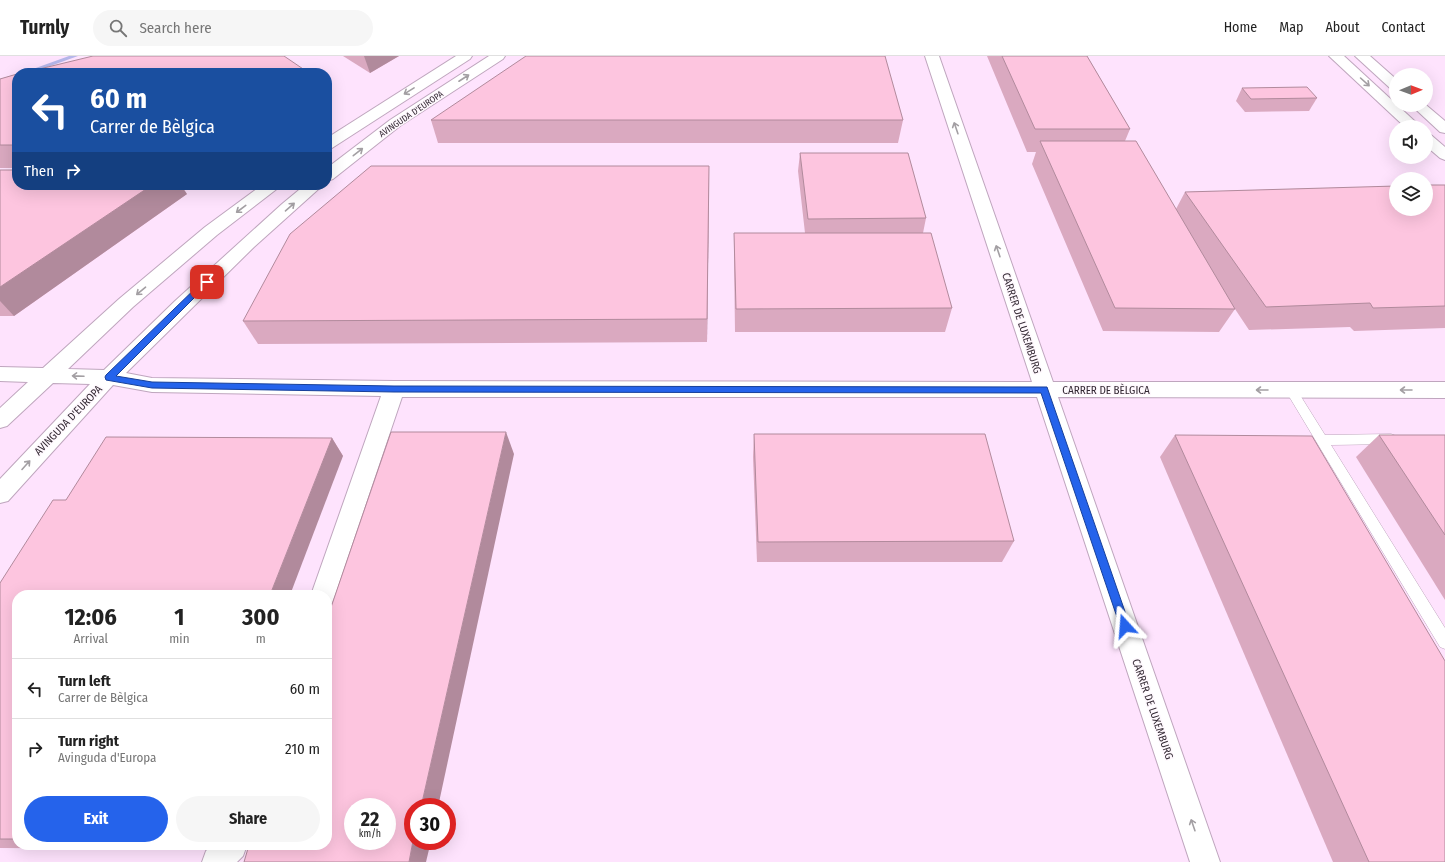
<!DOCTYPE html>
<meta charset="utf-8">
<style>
body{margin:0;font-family:"Fira Sans Condensed",sans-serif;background:#f6f6f6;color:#222;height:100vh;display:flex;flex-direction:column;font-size:15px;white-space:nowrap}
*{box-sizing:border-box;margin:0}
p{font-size:13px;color:#767676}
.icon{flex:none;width:22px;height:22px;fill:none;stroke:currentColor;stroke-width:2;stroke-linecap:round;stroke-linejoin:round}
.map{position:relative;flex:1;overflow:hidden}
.sheet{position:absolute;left:12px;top:534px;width:320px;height:260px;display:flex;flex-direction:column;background:#fff;border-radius:16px;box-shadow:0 4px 16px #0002}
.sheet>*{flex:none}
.guide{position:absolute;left:12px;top:12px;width:320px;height:122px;border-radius:16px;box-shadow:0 4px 16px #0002;background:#1a4fa0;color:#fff;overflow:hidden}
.needle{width:26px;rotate:89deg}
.buttons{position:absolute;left:1389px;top:12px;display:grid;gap:8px}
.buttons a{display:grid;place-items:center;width:44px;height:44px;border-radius:50%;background:#fff;box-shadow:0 4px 16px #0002;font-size:20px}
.speed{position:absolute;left:344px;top:742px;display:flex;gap:8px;font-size:20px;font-weight:700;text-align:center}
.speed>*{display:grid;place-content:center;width:52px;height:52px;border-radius:50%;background:#fff;box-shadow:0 4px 16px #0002;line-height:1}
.speed small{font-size:10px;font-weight:400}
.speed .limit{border:6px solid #d22;background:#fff;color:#111}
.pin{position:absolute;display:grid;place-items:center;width:34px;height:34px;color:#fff;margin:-17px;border-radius:8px;box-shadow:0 2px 6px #0006}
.me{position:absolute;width:44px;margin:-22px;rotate:341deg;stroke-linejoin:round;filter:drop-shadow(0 0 3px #0008)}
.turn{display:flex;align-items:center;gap:14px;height:84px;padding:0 12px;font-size:18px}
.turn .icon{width:52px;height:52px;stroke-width:2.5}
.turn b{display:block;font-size:28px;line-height:34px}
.then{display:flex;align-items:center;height:38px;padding:0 12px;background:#0003;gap:8px;font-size:15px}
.eta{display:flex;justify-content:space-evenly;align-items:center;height:68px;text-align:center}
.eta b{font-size:24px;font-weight:700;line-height:28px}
.button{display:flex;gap:8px;margin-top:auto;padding:8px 12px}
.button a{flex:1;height:46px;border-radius:24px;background:#2563eb;color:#fff;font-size:16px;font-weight:700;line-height:46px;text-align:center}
.button a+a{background:#f6f6f6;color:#222}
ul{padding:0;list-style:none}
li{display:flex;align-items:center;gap:12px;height:60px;padding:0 12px;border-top:1px solid #e0e0e0}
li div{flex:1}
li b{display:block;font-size:15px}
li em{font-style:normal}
header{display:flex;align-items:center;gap:24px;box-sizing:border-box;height:56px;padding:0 20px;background:#fff;border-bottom:1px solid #e0e0e0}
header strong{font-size:19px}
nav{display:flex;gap:22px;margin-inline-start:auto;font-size:14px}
.search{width:280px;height:36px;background:#f6f6f6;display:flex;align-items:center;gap:10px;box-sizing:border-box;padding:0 14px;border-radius:22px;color:#767676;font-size:15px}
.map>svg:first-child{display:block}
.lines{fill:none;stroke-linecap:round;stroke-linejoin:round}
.stream{fill:#b5b6e9;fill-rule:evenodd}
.service-casing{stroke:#bfa6be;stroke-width:1}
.minor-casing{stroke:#bfa6be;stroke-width:2}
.service{fill:#fff;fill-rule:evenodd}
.minor{fill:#fff;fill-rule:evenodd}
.wall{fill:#daa9c0}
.shaded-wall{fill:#b18a9c}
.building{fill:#fdc5df;stroke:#b18a9c;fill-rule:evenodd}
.oneway{stroke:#a39fa3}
.route{fill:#2563eb;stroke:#184099}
.labels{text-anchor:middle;stroke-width:3;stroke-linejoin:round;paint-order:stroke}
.far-street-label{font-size:9px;fill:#332933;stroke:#fef8fd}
.street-label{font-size:11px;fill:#332933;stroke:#fef8fd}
</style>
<header>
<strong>Turnly</strong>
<div class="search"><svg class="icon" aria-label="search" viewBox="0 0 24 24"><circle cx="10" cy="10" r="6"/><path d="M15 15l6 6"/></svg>Search here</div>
<nav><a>Home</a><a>Map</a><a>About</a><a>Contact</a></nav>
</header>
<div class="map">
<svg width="1445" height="806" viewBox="0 0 1445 806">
<rect width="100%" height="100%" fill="#fee3fd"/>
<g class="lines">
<path class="stream" d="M69,0H78L31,17H22Z"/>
<g class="service-casing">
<path id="service" d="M1291,330L1295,331L1325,379L1391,378L1396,380L1397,383L1396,386L1391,388L1331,389L1445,572V593L1440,591L1287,337L1285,334L1287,331Z"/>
</g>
<g class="minor-casing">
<g id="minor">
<path d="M456,0H472L470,3L332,92L327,94V82Z"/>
<path d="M489,0H505L503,3L400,70L333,123L327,125V112L390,64Z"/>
<path d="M925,0H939L1053,326H1445V342L1058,341L1220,806H1190L1037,341H402L335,539L332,547L327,549V539H311L381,340L152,336L113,329L8,445L0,447V423L90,328L53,327L7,370L0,372V352L28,326L0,325V311L43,312L119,243L205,171L262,129H280L278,132L217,179L133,251L68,313L104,314L175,245L282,148L305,129H323L254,191L126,317L152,322L394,325L1032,326Z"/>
<path d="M1329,0H1344L1421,71H1405Z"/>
<path d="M1355,0H1370L1396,23V34L1391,33Z"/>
<path d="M1411,49H1426L1445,65V77L1440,76Z"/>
<path d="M1426,78L1431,79L1445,91V104L1440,102L1426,90Z"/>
<path d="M212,789H247L243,800L237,806H202L206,795Z"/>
</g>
</g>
<use href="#service" class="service"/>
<use href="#minor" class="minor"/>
</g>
<g class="wall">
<path d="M343,0H399L370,17Z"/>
<path d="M987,0H1087L1130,73L1125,85L1176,153L1185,136L1445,129V272L1354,275L1350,271L1249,274L1233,250L1235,253L1219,276L1103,275L1032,108L1036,96H1027Z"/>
<path d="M17,18V112H0V23Z"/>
<path d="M1242,32L1317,42L1309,55L1245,56L1236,45Z"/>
<path d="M431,64H903L898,87H438Z"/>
<path d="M800,97L926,162L923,177L952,252L945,276H735L734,201V177H805L798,115Z"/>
<path d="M709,110V133L707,286L258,288L243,265Z"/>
<path d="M0,114L187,138L14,260H0Z"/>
<path d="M754,378L1014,485L1002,506H757L753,401Z"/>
<path d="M1175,379L1445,806H1333L1160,401Z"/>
<path d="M1379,379H1445V544L1356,401Z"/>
<path d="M332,382L343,400L17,539V789H185L180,793L0,792V527L66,444Z"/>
</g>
<g class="shaded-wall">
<path d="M364,0H399L370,17Z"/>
<path d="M709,110V133L707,286V263Z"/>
<path d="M152,129H181L187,138L14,260L0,245V231Z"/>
<path d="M506,376L514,398L438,751H421Z"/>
<path d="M332,382L343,400L290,539H270Z"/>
<path d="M413,785H431L426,806H409Z"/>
<path d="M171,789H185L180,793Z"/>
</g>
<g class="building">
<path d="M93,0H284L309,17H23Z"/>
<path d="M526,0H885L903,64H431Z"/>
<path d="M1002,0H1087L1130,73H1035Z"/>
<path d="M17,18V89H0V23Z"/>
<path d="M1307,31L1317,42L1251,43L1242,32Z"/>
<path d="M1040,85H1136L1235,253L1115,252Z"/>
<path d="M800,97H908L926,162L808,163Z"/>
<path d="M371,110H709L707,263L243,265L290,178Z"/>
<path d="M0,114H17V129H152L0,231Z"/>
<path d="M1426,129H1445V250L1373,252L1370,247L1266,251L1185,136L1396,130V153H1426Z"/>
<path d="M734,177H931L952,252L736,253Z"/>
<path d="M391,376H506L421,751H413V785L409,806H244L249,789H327V563ZM353,751H387V785H353Z"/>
<path d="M754,378H985L1014,485L758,486Z"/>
<path d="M1175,379L1312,380L1445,605V806H1369Z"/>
<path d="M1379,379H1445V479Z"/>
<path d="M106,381L332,382L270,539H17V783H0V527L53,444H66Z"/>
</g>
<defs><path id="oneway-shaft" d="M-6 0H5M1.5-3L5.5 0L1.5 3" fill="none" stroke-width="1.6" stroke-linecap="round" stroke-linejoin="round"/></defs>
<g class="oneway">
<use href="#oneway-shaft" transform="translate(464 22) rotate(-33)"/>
<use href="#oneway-shaft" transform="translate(1365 26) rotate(42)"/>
<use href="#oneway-shaft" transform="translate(409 35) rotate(148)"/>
<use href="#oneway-shaft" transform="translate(956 72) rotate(-109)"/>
<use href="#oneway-shaft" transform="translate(358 96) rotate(-38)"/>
<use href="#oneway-shaft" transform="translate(290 151) rotate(-41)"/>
<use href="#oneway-shaft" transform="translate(241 153) rotate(143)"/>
<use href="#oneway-shaft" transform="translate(998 195) rotate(-109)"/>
<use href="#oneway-shaft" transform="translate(141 235) rotate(140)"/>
<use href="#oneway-shaft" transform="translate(78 320) rotate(-178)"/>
<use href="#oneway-shaft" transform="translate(1262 334) rotate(-180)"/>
<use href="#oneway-shaft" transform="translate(1406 334) rotate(-180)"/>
<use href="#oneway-shaft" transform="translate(26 409) rotate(-48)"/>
<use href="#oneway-shaft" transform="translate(1193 769) rotate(-109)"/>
</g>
<path class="route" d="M204,224H207L210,226L116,320L152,326L394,330L1047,331L1130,570L1129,573L1125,575L1121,573L1120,570L1041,337L394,336L152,332L106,324L105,321L106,319Z"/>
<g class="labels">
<g class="far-street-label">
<text transform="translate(411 58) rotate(-34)" y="3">AVINGUDA D'EUROPA</text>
</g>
<g class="street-label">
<text transform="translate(1022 267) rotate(72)" y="4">CARRER DE LUXEMBURG</text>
<text x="1106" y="338">CARRER DE BÈLGICA</text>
<text transform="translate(68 364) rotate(-46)" y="4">AVINGUDA D'EUROPA</text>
<text transform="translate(1153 653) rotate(71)" y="4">CARRER DE LUXEMBURG</text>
</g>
</g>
</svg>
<div class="buttons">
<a><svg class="needle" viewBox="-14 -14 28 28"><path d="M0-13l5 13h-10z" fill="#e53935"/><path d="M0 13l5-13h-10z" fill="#767676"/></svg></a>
<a><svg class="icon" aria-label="sound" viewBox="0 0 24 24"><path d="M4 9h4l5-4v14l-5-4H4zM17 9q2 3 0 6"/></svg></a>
<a><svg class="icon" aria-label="layers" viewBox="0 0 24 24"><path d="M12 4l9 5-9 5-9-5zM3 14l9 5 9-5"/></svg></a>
</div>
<div class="speed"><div>22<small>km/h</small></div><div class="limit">30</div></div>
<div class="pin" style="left:207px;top:226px;background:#d93025"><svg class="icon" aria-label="arrive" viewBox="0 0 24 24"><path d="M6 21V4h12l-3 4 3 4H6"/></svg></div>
<svg class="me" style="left:1125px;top:570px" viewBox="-20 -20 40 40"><path d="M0-17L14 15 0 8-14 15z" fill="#2563eb" stroke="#fff" stroke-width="4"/></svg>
<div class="guide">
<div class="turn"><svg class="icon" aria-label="left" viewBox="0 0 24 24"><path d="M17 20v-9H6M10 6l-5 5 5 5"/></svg><div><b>60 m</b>Carrer de Bèlgica</div></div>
<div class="then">Then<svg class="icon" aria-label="right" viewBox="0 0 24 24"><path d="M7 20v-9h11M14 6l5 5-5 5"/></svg></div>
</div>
<section class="sheet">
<div class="eta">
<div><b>12:06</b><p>Arrival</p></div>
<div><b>1</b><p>min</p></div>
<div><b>300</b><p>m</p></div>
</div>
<ul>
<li><svg class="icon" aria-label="left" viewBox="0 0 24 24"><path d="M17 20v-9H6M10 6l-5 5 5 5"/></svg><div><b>Turn left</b><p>Carrer de Bèlgica</p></div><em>60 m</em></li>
<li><svg class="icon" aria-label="right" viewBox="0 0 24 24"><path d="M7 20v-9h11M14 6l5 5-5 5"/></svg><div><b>Turn right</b><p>Avinguda d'Europa</p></div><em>210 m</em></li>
</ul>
<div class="button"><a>Exit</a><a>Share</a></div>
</section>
</div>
